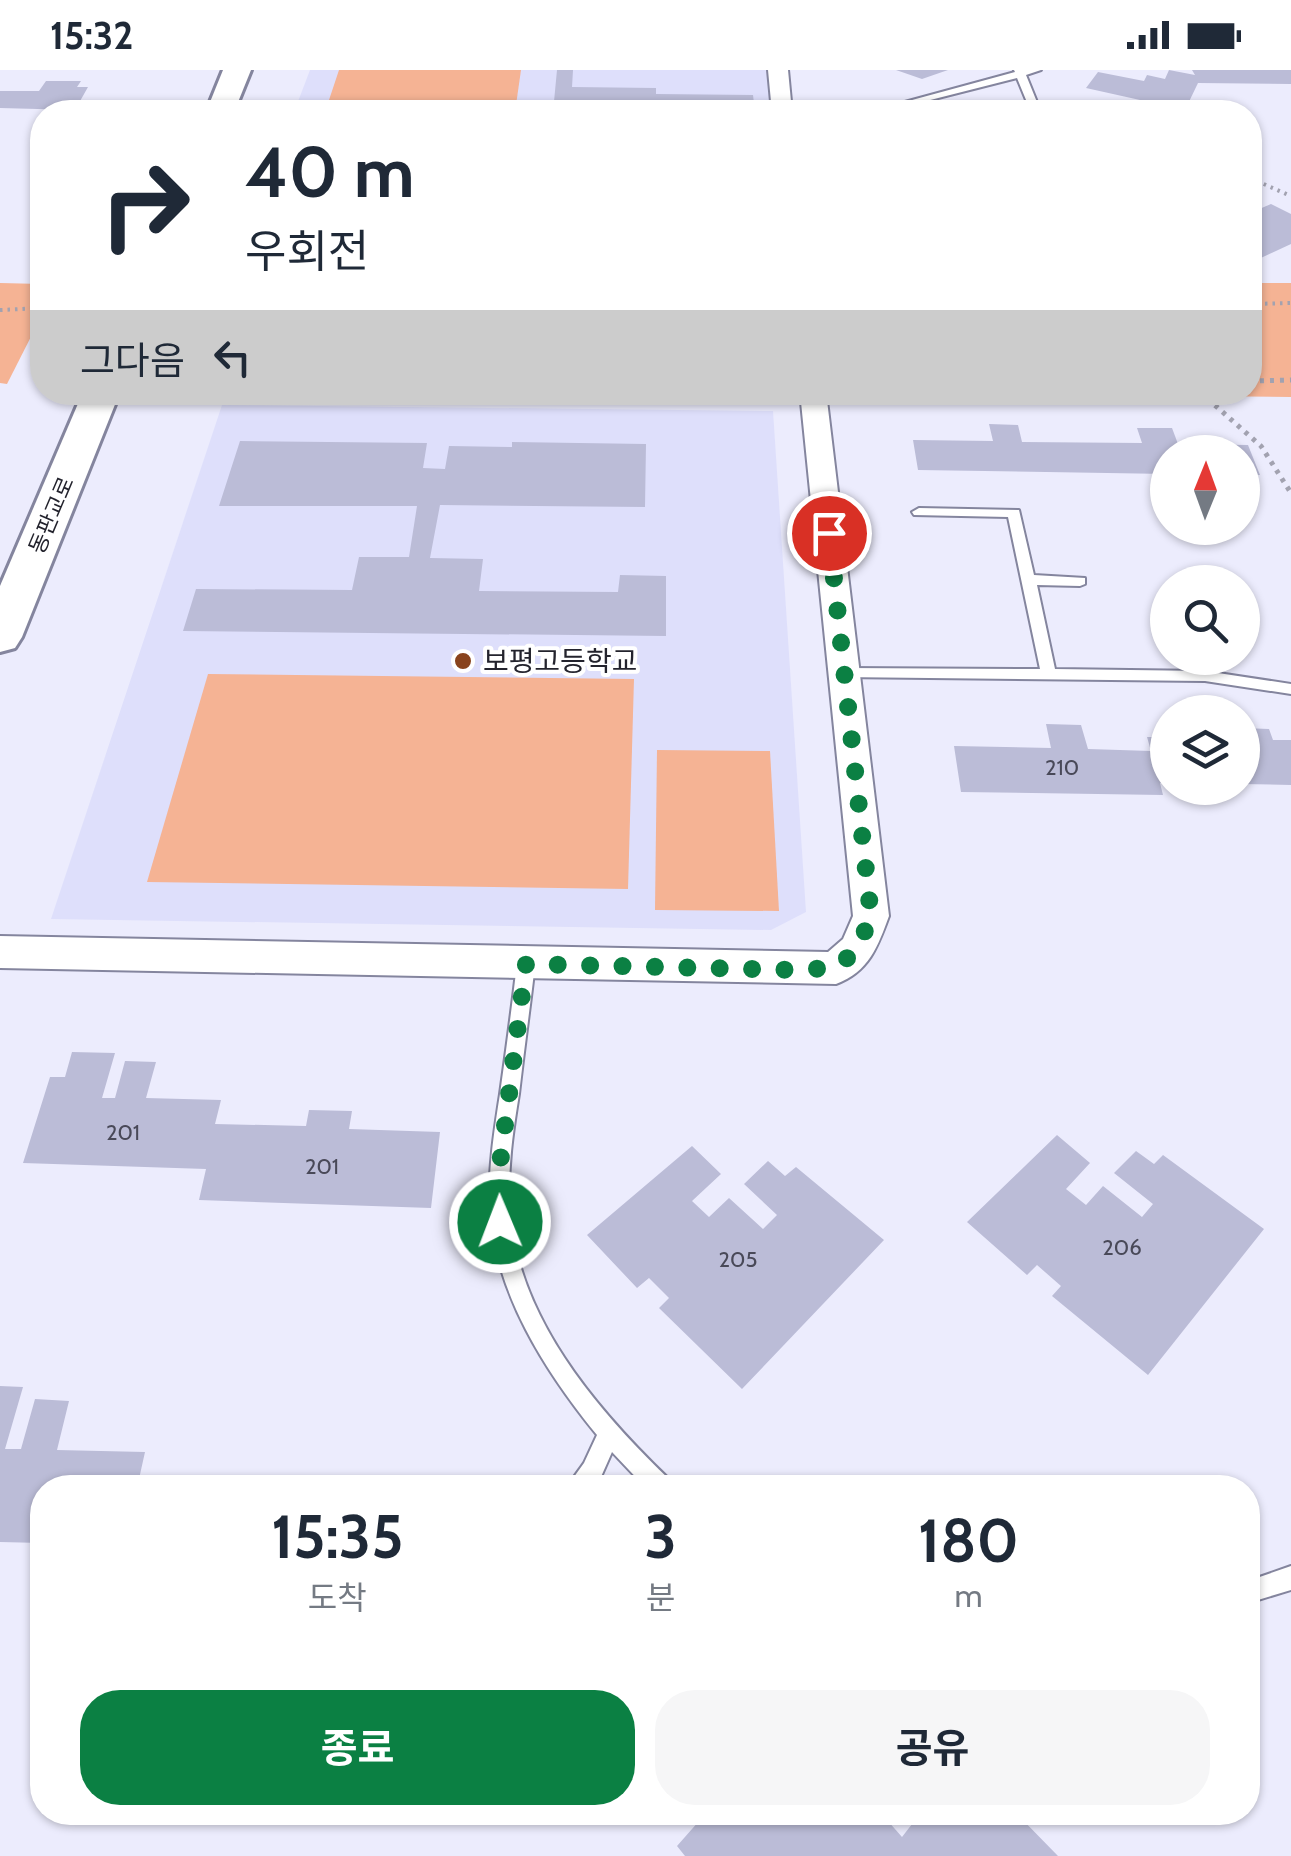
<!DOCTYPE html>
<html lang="ko">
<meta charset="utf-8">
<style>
body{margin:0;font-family:Cabin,"Noto Sans KR",sans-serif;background:#f6f6f7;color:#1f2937;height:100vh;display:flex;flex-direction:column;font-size:38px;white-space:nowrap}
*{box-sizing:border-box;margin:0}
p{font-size:32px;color:#747a83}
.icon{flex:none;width:55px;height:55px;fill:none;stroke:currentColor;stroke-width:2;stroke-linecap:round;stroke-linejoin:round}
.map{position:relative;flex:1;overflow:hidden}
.details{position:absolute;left:30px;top:1405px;width:1230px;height:350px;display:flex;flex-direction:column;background:#fff;border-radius:40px;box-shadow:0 2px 8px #0004}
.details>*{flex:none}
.guide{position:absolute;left:30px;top:30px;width:1232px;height:305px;border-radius:40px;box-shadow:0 2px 8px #0004;background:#fff;color:#1f2937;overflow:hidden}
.needle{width:65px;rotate:1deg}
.tools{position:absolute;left:1150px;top:365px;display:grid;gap:20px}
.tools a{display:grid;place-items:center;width:110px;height:110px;border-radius:50%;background:#fff;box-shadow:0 2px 8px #0004;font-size:50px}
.pin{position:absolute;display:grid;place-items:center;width:85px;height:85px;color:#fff;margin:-42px;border:5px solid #fff;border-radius:50%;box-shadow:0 2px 10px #0007}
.me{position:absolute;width:110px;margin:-55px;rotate:359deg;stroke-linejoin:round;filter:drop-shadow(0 0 8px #0008)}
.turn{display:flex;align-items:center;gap:35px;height:210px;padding:0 50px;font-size:45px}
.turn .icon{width:130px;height:130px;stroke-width:2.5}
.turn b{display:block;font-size:70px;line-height:85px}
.then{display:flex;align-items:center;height:95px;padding:0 50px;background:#0003;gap:20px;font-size:38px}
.eta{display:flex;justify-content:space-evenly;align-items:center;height:170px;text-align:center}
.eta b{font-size:60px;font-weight:700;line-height:70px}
.action{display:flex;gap:20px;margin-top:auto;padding:20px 50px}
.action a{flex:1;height:115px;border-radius:40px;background:#0b8043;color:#fff;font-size:40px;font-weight:700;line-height:115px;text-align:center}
.action a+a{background:#f6f6f7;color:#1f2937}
.status{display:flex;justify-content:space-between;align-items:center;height:70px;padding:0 50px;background:#fff;direction:ltr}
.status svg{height:28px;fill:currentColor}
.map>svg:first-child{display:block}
.built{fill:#dedffb}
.green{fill:#f5b394}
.building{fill:#bbbcd7}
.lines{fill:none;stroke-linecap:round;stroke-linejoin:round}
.service-casing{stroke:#84859e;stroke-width:4}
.minor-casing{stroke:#84859e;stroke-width:4}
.secondary-casing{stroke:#84859e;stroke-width:6}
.path-far1{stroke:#a2a2b0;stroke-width:4;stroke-dasharray:2.5 5;stroke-linecap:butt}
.path{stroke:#a2a2b0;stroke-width:5;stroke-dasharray:4 6;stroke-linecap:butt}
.service{fill:#fff;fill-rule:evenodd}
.minor{fill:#fff;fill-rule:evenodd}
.secondary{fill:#fff;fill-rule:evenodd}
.route{stroke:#0b8043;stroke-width:18;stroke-dasharray:0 32.4}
.poi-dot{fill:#89431d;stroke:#fff;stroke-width:4}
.labels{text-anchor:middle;stroke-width:8;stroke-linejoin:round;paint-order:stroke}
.far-street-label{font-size:22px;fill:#23232d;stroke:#fff}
.number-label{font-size:22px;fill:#494958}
.poi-label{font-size:28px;fill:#23232d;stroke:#fff;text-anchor:start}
</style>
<div class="status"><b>15:32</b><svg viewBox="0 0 49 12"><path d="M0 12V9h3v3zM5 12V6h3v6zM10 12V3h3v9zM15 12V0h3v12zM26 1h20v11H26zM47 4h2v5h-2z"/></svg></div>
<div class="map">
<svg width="1291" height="1786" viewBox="0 0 1291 1786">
<rect width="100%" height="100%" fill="#ececfd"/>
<g class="built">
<path d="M310,0H768L773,42H294Z"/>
<path d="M222,335L773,341L806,842L771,860L51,849Z"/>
</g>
<g class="green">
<path d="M339,0H521L515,42H325Z"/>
<path d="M0,213L42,214V245L7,314L0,313Z"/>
<path d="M1250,213H1291V327L877,323L1250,322Z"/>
<path d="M208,604L634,609L628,819L147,812Z"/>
<path d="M657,680L770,681L779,841L655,840Z"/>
</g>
<g class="building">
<path d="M557,0H573L572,17L656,18V24L753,25L755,42H553Z"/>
<path d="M896,0H948L922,9Z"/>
<path d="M1169,0L1195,5L1192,0H1291V14L1198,13L1185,40L1086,18L1098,2L1144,11L1147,5L1165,9Z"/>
<path d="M46,11H81L77,17H88L75,40L0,38V21H39Z"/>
<path d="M1271,134L1291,144V174L1250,193V143Z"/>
<path d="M989,354L1018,355L1022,372L1142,373L1137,358H1172L1178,374L1248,375L1260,405H1242V382H1168V404L918,400L913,370L993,371Z"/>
<path d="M240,371L427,373L423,398L445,399L449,376L512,377V372L646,374L645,437L440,435L430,488L483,489L479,521L618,522L620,505L666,506V566L183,561L196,519L352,520L359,487H409L417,436H219Z"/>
<path d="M1046,654L1081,655L1088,679L1151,681L1147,667H1168V713H1160L1163,725L961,722L954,676L1051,678Z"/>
<path d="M1242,658L1269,659L1273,670H1291V715L1242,714Z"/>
<path d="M72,982L115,983L102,1028H115L125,991L156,992L146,1028L221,1030L215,1054L306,1056L309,1040L352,1041L349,1059L440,1062L431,1138L199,1130L206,1099L23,1093L50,1007H65Z"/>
<path d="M1057,1065L1090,1093L1066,1119L1086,1135L1103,1116L1142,1147L1153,1134L1114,1103L1136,1081L1154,1094L1163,1085L1264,1159L1148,1305L1052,1226L1061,1216L1037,1195L1027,1205L967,1152Z"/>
<path d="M692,1076L721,1104L692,1131L709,1147L729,1128L763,1159L777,1145L744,1114L768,1091L785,1106L796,1097L884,1170L742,1319L659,1238L669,1228L649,1208L637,1218L587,1165Z"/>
<path d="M0,1316L23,1317L5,1379H21L35,1329L69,1331L57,1380L145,1382L137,1418H42V1473L0,1472Z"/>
<path d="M707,1742H828L832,1747L836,1742H880L902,1767L919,1745L916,1742H1015L1058,1786H685L677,1776Z"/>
</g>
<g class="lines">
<g class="service-casing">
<g id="service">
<path d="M1014,0H1041L1026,5L1041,42H1031L1017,8L883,42H868L1015,2Z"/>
<path d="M919,438L1019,440L1034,505L1085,508V514L1080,516L1037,515L1055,599L1205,601L1291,614V624L1205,611L840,607V599L845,598L1040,599L1008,447L914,445L912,442Z"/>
<path d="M526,887L532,889L535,894C530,937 524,980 519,1024C513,1061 507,1100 510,1138C516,1246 596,1339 670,1410L673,1418H646L612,1382L600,1409L592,1418H566L584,1393L597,1365C545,1301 495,1223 490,1139C488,1101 494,1062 500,1024C506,981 512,937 517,894L520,889Z"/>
<path d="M1291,1496V1520L1248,1533V1511Z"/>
</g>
</g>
<g class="minor-casing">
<g id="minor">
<path d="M768,0H788L792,42H772Z"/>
<path d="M800,322H826L889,846C878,876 869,902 836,914L0,898V866L828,882L843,869L853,846Z"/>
</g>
</g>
<g class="secondary-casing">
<g id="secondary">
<path d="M223,0H251L234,42H206Z"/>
<path d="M83,322H120L22,567L15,578L0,582V516Z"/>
</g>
</g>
<g class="path-far1">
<path d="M1250,108L1291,126"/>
<path d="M1250,234L1291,233"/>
<path d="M0,240L42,238"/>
</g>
<g class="path">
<path d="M1250,311L1291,310"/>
<path d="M1200,322L1261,376L1291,423"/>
</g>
<use href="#service" class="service"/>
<use href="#minor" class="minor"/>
<use href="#secondary" class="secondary"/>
</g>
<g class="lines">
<path class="route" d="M500,1152L498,1109L526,894L799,900C846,898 854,890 871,846L829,463"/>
</g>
<circle class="poi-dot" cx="463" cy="591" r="10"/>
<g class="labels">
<g class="far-street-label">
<text transform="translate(51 445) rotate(-67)" y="8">동판교로</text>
</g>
<g class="number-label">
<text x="1062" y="705">210</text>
<text x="123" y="1070">201</text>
<text x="322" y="1104">201</text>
<text x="1122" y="1185">206</text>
<text x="738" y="1197">205</text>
</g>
<g class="poi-label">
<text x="483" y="601">보평고등학교</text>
</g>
</g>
</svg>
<div class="tools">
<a><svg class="needle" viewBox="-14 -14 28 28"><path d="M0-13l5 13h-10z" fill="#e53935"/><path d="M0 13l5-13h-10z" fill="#747a83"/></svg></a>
<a><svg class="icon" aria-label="search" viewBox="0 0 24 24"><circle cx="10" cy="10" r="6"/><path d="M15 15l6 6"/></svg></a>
<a><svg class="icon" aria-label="layers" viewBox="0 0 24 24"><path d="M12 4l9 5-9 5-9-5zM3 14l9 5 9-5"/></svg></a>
</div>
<div class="pin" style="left:829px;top:463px;background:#d93025"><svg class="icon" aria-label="arrive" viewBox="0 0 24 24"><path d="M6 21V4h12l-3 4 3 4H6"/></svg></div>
<svg class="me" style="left:500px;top:1152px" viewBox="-20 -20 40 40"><circle r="17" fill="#0b8043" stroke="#fff" stroke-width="3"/><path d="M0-11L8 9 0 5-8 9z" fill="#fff"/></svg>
<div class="guide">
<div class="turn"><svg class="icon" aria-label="right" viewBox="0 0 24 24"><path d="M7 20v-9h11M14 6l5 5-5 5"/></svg><div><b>40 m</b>우회전</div></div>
<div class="then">그다음<svg class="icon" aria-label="left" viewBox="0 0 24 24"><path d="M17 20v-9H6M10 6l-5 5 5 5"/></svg></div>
</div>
<section class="details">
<div class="eta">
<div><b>15:35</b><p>도착</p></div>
<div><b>3</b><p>분</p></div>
<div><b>180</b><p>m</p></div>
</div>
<div class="action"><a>종료</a><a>공유</a></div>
</section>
</div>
